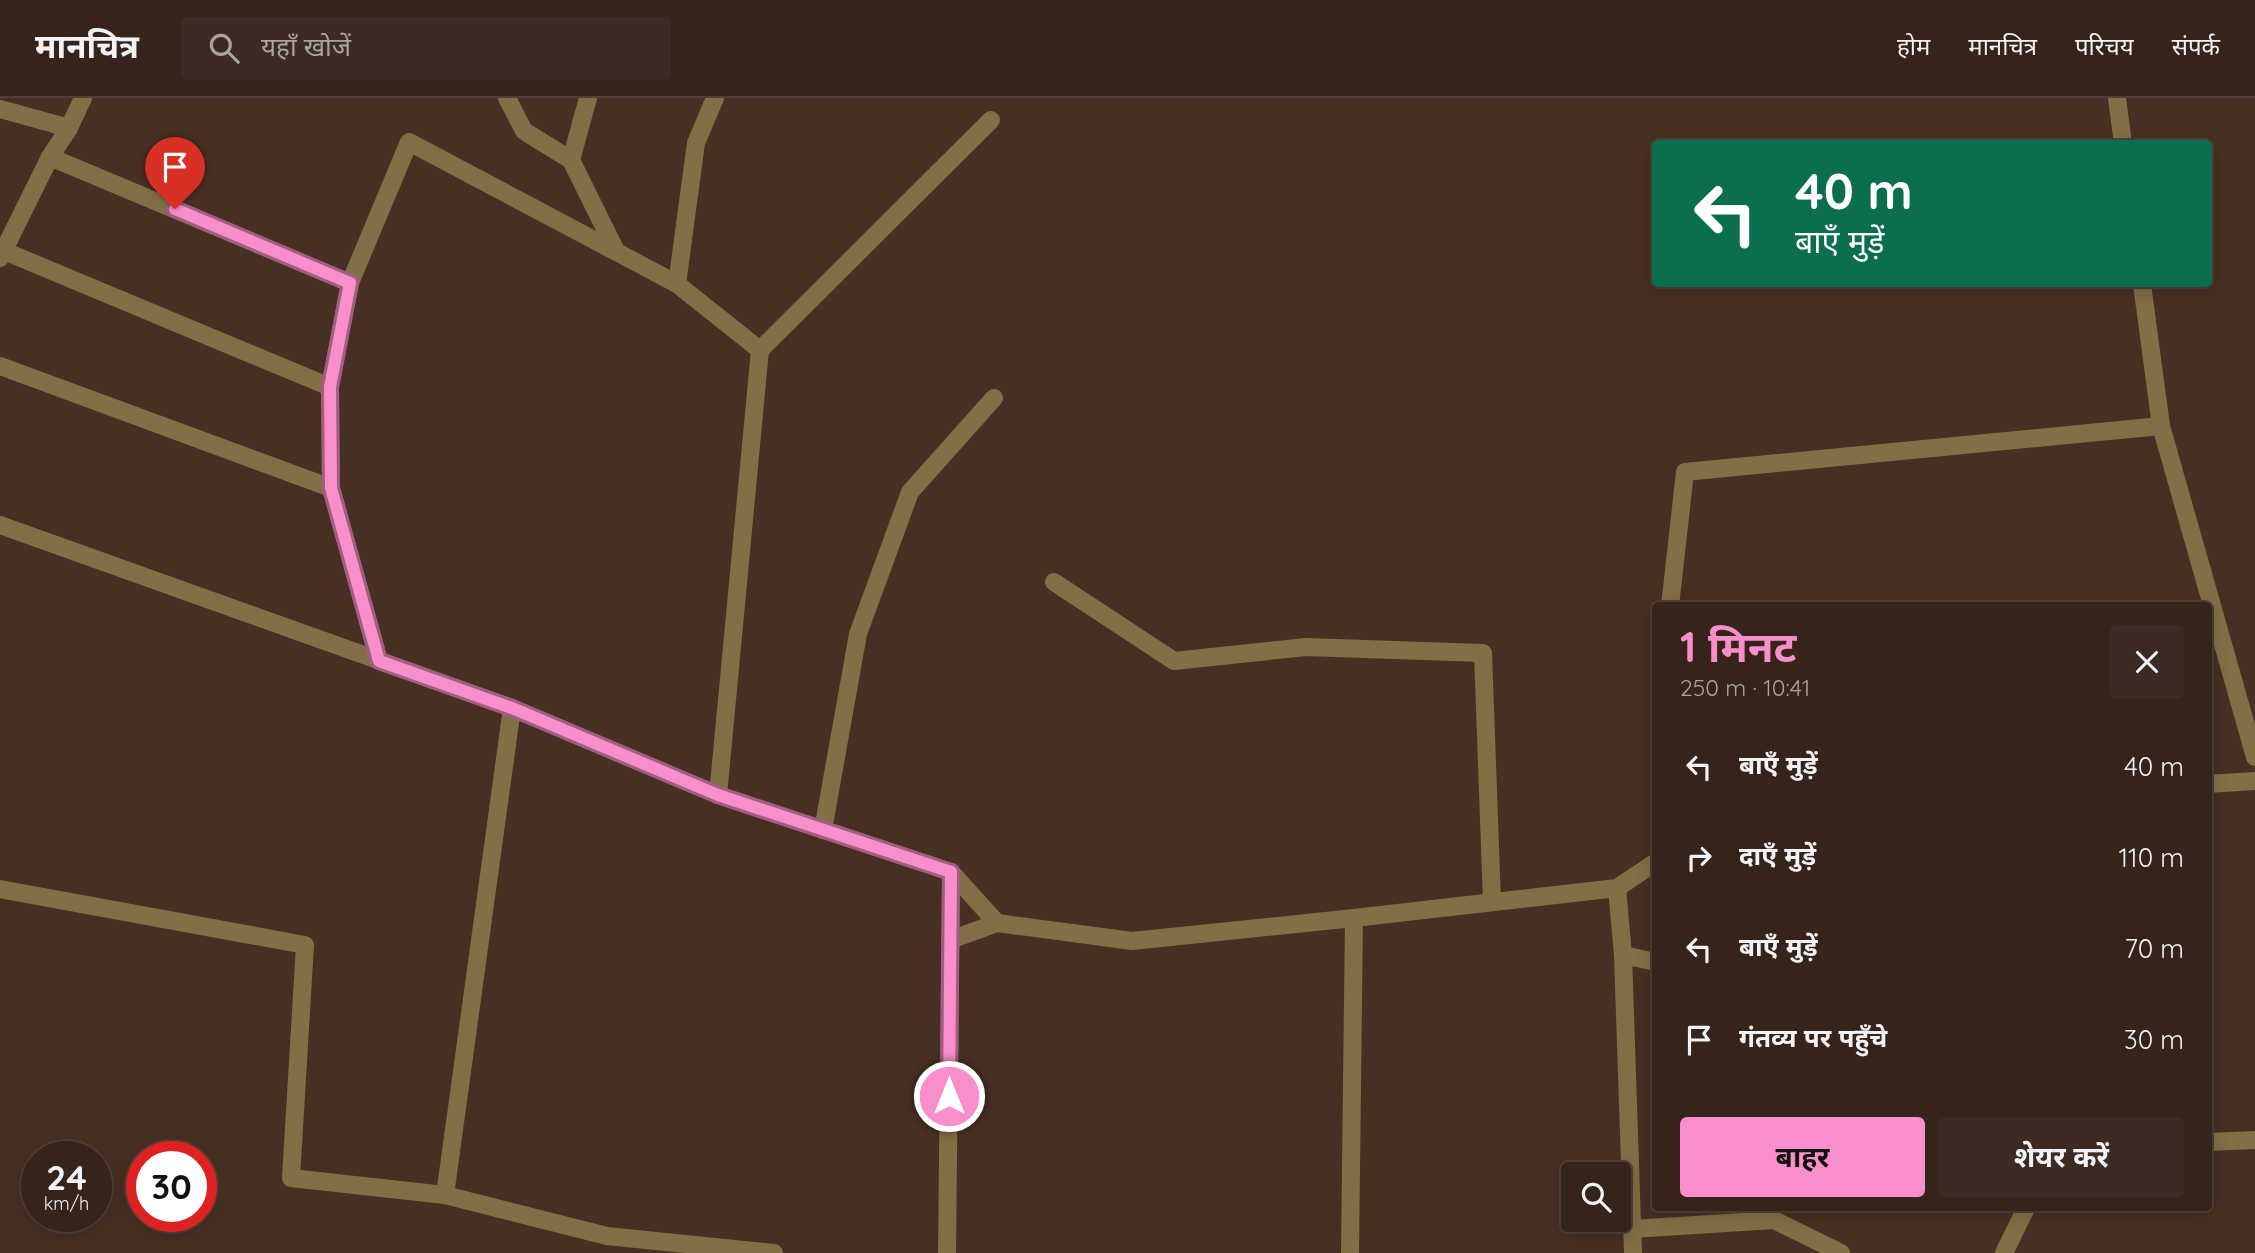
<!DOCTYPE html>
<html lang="hi">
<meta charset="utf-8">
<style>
body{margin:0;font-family:Quicksand,"Noto Sans Devanagari",sans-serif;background:#3d2b23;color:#f1f3f6;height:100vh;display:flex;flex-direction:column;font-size:26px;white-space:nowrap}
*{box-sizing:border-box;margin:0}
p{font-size:23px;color:#aaa4a2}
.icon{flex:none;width:38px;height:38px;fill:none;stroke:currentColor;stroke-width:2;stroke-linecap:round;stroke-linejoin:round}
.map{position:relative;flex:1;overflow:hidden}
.details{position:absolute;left:1652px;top:504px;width:560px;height:609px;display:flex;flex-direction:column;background:#36231a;border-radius:7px;box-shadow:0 4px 18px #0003,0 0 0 2px #504039}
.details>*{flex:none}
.guide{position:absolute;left:1652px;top:42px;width:560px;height:147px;border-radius:7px;box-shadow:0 4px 18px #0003,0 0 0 2px #504039;background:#0b6e4f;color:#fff;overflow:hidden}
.controls{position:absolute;left:1561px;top:1064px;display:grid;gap:14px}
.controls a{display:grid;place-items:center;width:70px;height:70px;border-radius:7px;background:#36231a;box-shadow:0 4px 18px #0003,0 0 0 2px #504039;font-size:35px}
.speed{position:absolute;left:21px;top:1043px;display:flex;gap:14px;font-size:35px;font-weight:700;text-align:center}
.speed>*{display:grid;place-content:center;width:91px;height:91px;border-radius:50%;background:#36231a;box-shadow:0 4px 18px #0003,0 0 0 2px #504039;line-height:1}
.speed small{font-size:18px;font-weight:400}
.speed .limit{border:10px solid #d22;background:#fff;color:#111}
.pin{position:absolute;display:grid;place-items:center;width:60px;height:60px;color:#fff;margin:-72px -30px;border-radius:50% 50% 50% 0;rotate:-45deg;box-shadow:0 0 7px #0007}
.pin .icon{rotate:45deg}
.me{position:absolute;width:77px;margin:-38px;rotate:0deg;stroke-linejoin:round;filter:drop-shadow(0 0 5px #0008)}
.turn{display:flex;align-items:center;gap:24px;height:147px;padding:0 28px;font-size:32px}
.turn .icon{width:91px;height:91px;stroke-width:2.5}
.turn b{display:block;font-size:49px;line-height:60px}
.round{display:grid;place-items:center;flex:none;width:74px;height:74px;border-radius:7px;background:#3d2b23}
.headline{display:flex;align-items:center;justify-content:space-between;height:119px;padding:0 28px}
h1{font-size:42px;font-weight:700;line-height:52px;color:#f98fca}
.primary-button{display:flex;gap:14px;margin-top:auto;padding:14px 28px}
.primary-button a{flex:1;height:80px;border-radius:7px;background:#f98fca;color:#111;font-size:28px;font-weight:700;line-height:80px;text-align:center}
.primary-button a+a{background:#3d2b23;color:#f1f3f6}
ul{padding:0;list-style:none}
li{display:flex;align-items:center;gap:21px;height:91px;padding:0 28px}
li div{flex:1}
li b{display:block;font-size:26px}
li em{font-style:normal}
header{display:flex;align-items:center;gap:42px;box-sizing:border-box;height:98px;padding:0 35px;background:#36231a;border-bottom:2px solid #504039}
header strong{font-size:33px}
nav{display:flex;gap:38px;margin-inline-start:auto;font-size:24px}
.search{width:490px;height:63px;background:#3d2b23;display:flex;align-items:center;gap:18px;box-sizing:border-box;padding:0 24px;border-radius:7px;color:#aaa4a2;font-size:26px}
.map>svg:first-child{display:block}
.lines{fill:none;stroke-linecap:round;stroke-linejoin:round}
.street{stroke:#836f46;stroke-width:18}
.route-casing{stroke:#a25d83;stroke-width:18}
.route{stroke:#f98fca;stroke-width:12}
</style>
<header>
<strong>मानचित्र</strong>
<div class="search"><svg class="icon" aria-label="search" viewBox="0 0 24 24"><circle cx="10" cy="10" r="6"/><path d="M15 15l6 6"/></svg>यहाँ खोजें</div>
<nav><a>होम</a><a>मानचित्र</a><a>परिचय</a><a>संपर्क</a></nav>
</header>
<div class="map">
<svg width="2255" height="1155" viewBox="0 0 2255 1155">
<rect width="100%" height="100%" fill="#482f23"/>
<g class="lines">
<g class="street">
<path d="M507,0L524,33L571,62L616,153"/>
<path d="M2117,0L2123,46"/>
<path d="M0,11L69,30"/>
<path d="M50,59L350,185"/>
<path d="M571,62L588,0"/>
<path d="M4,153L330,289"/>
<path d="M0,160L50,59L69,30L83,0"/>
<path d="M677,186L696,45L715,0"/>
<path d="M2142,186L2161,328L2255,659"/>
<path d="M760,252L991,22"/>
<path d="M0,268L331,390"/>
<path d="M0,427L512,610L718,697L951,774L997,825L1132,843L1354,820L1617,790L1656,764"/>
<path d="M1054,484L1174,563L1306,549L1483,555L1492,804"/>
<path d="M1670,508L1685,374L2161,328"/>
<path d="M379,563L331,390L330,289L350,185L409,44L677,186L760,252L718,697"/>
<path d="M2208,686L2255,683"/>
<path d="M823,732L858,536L910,394L994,300"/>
<path d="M1617,790L1623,857L1633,1155"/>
<path d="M0,791L305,847L291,1080L445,1097L607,1138L774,1155"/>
<path d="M950,842L997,825"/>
<path d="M1623,857L1656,864"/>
<path d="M2208,1044L2255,1042"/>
<path d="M445,1097L512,610"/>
<path d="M1632,1131L1774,1122L1841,1155"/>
<path d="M947,1155L951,774"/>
<path d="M1350,1155L1354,820"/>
<path d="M2004,1155L2026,1110"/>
</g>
</g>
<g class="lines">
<g class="route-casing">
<path id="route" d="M175,111L350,185L330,289L331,390L379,563L512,610L718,697L951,774L949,998"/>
</g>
<use href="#route" class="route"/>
</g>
</svg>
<div class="controls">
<a><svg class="icon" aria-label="search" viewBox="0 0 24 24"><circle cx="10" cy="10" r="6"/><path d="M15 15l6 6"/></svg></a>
</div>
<div class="speed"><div>24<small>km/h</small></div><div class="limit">30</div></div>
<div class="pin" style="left:175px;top:111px;background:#d93025"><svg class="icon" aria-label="arrive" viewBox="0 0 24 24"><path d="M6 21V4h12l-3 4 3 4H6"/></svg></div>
<svg class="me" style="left:949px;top:998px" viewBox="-20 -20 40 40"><circle r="17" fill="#f98fca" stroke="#fff" stroke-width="3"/><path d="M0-11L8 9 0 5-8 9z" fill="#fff"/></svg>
<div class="guide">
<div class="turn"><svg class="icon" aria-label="left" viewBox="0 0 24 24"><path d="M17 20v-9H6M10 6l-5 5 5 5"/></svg><div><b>40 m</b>बाएँ मुड़ें</div></div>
</div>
<section class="details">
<div class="headline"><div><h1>1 मिनट</h1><p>250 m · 10:41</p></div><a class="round"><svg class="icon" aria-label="close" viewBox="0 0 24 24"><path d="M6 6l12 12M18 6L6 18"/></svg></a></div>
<ul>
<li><svg class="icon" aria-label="left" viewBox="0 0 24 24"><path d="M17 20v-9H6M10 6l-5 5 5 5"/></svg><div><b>बाएँ मुड़ें</b></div><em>40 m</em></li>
<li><svg class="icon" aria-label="right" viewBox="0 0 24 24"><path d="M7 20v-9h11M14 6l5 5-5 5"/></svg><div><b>दाएँ मुड़ें</b></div><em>110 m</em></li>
<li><svg class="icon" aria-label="left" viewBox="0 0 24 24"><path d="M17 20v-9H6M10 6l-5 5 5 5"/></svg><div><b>बाएँ मुड़ें</b></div><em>70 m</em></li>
<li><svg class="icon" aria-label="arrive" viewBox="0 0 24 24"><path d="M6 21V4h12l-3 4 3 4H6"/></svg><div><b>गंतव्य पर पहुँचे</b></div><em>30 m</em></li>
</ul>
<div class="primary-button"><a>बाहर</a><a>शेयर करें</a></div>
</section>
</div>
